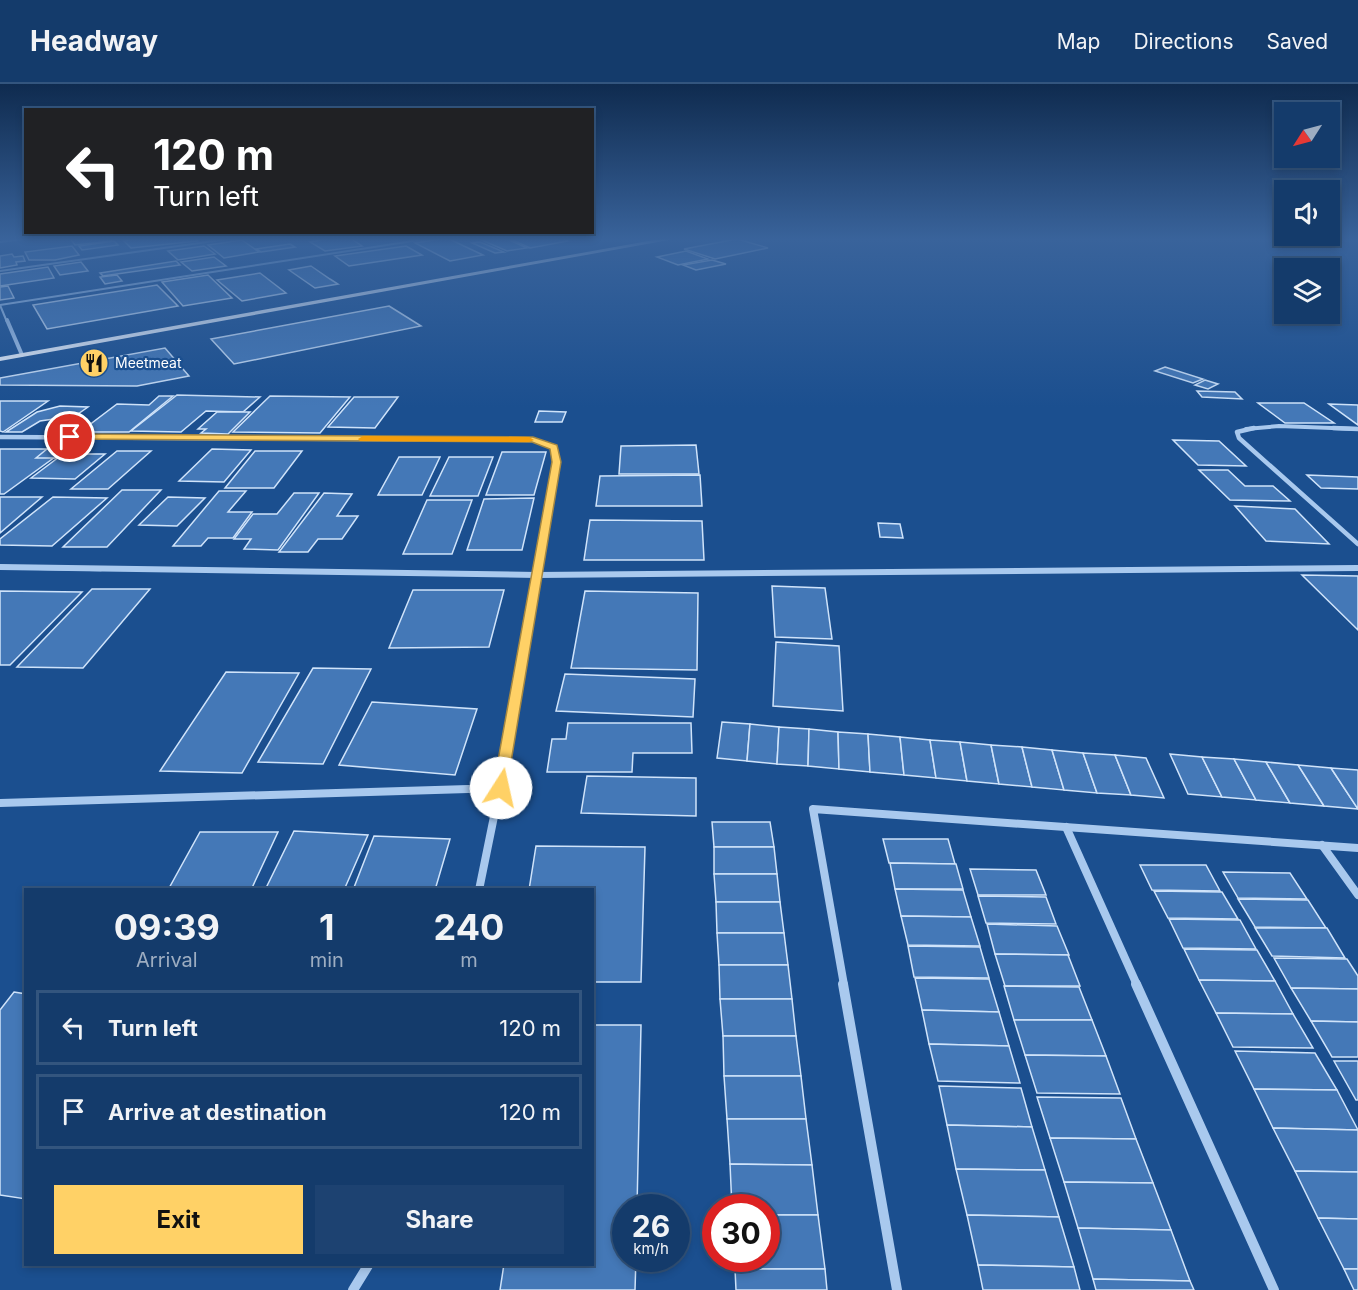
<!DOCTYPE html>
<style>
body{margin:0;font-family:Inter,sans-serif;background:#1d4271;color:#f1f3f6;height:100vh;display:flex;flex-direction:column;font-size:22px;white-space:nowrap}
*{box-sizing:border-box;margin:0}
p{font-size:20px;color:#9dadc1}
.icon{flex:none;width:33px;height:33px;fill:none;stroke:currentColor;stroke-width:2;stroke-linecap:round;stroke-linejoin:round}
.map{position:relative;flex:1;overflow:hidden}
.drawer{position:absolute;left:24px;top:804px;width:570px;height:378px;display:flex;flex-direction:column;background:#143b6b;border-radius:0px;box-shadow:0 3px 9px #0003,0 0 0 2px #33557e}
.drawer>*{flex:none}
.guide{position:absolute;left:24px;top:24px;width:570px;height:126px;border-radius:0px;box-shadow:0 3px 9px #0003,0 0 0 2px #33557e;background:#202124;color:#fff;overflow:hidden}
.needle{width:39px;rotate:234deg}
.tools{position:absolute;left:1274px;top:18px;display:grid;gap:12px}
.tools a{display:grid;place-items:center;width:66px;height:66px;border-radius:0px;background:#143b6b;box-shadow:0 3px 9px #0003,0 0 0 2px #33557e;font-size:30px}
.speed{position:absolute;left:612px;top:1110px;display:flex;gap:12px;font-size:30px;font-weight:700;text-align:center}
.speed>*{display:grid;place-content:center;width:78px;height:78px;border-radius:50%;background:#143b6b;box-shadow:0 3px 9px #0003,0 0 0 2px #33557e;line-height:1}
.speed small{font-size:15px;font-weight:400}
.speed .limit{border:9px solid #d22;background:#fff;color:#111}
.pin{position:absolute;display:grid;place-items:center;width:51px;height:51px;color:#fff;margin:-26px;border:3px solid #fff;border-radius:50%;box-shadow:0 2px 6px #0007}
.me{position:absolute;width:66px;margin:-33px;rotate:10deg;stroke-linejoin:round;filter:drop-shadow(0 0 4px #0008)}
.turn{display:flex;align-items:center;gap:21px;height:126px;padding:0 30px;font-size:27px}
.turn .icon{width:78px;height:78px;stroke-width:2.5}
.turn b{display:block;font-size:42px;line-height:51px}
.eta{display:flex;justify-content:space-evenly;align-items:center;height:102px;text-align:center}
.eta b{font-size:36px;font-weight:700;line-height:42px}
.primary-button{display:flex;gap:12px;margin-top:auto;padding:12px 30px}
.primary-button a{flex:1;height:69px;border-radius:0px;background:#ffd166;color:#111;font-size:24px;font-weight:700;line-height:69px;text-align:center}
.primary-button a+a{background:#1d4271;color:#f1f3f6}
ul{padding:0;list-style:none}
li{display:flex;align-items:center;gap:18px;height:75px;margin:0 12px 9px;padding:0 18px;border:3px solid #33557e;border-radius:0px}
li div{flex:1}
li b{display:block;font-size:22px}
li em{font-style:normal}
header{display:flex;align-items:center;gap:36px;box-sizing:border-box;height:84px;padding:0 30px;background:#143b6b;border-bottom:2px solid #33557e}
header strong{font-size:28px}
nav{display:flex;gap:33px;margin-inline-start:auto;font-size:21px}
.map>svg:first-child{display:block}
.building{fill:#4478b7;stroke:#cfe3fa;stroke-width:1.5}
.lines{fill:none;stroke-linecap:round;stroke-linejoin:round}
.street-far5{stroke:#a9c9ee;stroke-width:2}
.street-far4{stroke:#a9c9ee;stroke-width:4}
.street-far3{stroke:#a9c9ee;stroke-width:4.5}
.street-far2{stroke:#a9c9ee;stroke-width:6}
.street-far1{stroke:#a9c9ee;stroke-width:8}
.street{stroke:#a9c9ee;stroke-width:10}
.primary{fill:#f0f6ff;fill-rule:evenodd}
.route{fill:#ffd166;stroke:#a68842;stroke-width:1.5}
.slow{fill:#f59e0b}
.labels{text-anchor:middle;stroke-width:4.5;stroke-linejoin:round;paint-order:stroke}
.far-poi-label{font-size:14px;fill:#fff;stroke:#1b4f8f;text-anchor:start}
</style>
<header>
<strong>Headway</strong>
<nav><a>Map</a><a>Directions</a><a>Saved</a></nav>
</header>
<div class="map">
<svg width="1358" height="1206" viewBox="0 0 1358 1206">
<rect width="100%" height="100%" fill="#1b4f8f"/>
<g class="building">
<path d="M70,154H110L112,157L75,161Z"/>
<path d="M141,154H195L198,157L131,164L124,157Z"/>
<path d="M333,154H350L362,162L325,167L310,158Z"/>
<path d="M447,154L483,171L450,177L415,159Z"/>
<path d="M477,154H505L527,164L507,167Z"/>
<path d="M508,154H561L568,157L530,164Z"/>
<path d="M737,155L768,164L715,175L684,165Z"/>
<path d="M242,156L259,168L224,174L208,161Z"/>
<path d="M114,157L118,161L82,166L79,162Z"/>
<path d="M480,158L504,168L495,169L472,159Z"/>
<path d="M290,160L295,163L261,168L256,165Z"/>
<path d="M72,162L79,171L55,176H29L25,168Z"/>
<path d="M204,162L215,170L178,176L168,167Z"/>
<path d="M406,162L422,171L349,182L335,172Z"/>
<path d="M686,167L708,175L678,181L657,173Z"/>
<path d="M12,170L14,173L23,172L25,177L16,178L17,181L0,184V172Z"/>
<path d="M214,173L226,182L192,187L181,178Z"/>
<path d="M712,176L726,180L696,186L683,181Z"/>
<path d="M176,177L180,181L103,192L100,189Z"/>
<path d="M81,178L88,187L60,191L54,182Z"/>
<path d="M311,182L330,195L338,200L315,204L289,186Z"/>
<path d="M48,183L54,194L0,202V190Z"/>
<path d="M260,189L286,209L242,217L217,196Z"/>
<path d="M117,191L122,197L105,200L100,193Z"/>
<path d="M208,191L232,214L183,222L162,198Z"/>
<path d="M157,201L178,222L47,245L33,221Z"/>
<path d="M8,202L14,214L0,216V203Z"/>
<path d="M389,222L421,242L234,280L211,255Z"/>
<path d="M165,264L189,292L137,302L0,301V294Z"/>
<path d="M1165,283L1203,295L1193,299L1155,287Z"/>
<path d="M1205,296L1218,300L1208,305L1195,301Z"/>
<path d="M1197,307L1235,308L1242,315L1202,313Z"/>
<path d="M177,311L260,313L243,328L206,327L181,348L131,347Z"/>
<path d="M159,312H173L129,348H80L117,320L149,321Z"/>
<path d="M270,312L350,313L320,349L233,348Z"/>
<path d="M354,313H398L375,344L328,343Z"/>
<path d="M0,317H48L3,348L0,347Z"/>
<path d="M1258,319H1304L1334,339H1285Z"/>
<path d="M1329,320L1358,321V341Z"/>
<path d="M60,322L88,323L75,332L40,337L22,348H6L37,328Z"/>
<path d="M539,327L566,328L562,338H535Z"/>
<path d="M217,328H250L228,350L201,349L206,345H198Z"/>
<path d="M1173,356L1219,357L1246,382L1198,381Z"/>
<path d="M696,361L699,390H619L621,362Z"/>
<path d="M0,365H66L4,410H0Z"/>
<path d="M47,365L82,366L71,374H36Z"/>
<path d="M212,365L251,366L224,398L179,397Z"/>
<path d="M117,367H151L108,405H71Z"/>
<path d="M255,367H302L274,404H225Z"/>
<path d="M502,368H546L534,411H486Z"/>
<path d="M63,370H105L75,395L31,394Z"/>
<path d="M399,373H440L422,411H378Z"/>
<path d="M449,373H493L478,412H430Z"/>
<path d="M1199,386H1228L1245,402H1273L1290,417L1230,416Z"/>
<path d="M700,391L702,422H596L600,392Z"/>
<path d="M1307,391L1358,393V405L1321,404Z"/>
<path d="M122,406H161L107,463H63Z"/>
<path d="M219,407H246L228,428H252L233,454H208L201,462H173Z"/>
<path d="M294,409H319L278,466L244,465L251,455H234L253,430H277Z"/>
<path d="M324,409L352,410L337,432H358L342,455H318L308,468H279Z"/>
<path d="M0,413H42L0,449Z"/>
<path d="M53,413L107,414L52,462L0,461V455Z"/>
<path d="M168,413L205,414L177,442L139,441Z"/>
<path d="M534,414L522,466H467L484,415Z"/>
<path d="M427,416H472L452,470H403Z"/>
<path d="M1235,422L1295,425L1329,460L1266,457Z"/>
<path d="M590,436L702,437L704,476H584Z"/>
<path d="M878,439L900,440L903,454L880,453Z"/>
<path d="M1302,491L1358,492V546Z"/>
<path d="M772,502L825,504L832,555L775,553Z"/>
<path d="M92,505H150L83,584L17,583Z"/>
<path d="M413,506H504L489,563L389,564Z"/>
<path d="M0,507L82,508L10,581H0Z"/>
<path d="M585,507L698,509L697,586L571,584Z"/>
<path d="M776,558L839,562L843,627L773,622Z"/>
<path d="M313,584L371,585L323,680L258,678Z"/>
<path d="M226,588L299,589L242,689L160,687Z"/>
<path d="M565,590L695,595L693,633L556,627Z"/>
<path d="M372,618L477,625L455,691L339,681Z"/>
<path d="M722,638L750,640L747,677L717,674Z"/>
<path d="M568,639H691L692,669H633L632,688H547L552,655H566Z"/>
<path d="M750,640L779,643L777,680L747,677Z"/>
<path d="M779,643L809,645L808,682L777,680Z"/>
<path d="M809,645L838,648L839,685L808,682Z"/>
<path d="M838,648L868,650L870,688L839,685Z"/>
<path d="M868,650L900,653L904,691L870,688Z"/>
<path d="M900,653L930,656L936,694L904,691Z"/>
<path d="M930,656L960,658L967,697L936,694Z"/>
<path d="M960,658L991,661L999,700L967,697Z"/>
<path d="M991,661L1022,663L1032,703L999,700Z"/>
<path d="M1022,663L1052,666L1064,706L1032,703Z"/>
<path d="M1052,666L1083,669L1097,709L1064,706Z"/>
<path d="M1083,669L1115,671L1131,711L1097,709Z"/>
<path d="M1170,670L1202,673L1222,713L1188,710Z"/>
<path d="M1115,671L1146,674L1164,714L1131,711Z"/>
<path d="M1202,673L1234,675L1256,716L1222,713Z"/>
<path d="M1234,675L1266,678L1290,719L1256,716Z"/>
<path d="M1266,678L1298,681L1324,722L1290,719Z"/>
<path d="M1298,681L1331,684L1358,725L1324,722Z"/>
<path d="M1331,684L1358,686V725Z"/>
<path d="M587,692L696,694V732L581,729Z"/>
<path d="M712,738H770L774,763H714Z"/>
<path d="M294,747L368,751L344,806H265Z"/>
<path d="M200,748H278L251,806H168Z"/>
<path d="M374,752L450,755L435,806H353Z"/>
<path d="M883,755H948L955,780L889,779Z"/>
<path d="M536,762L645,763L641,898H592V806H529Z"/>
<path d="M714,763H774L777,790H714Z"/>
<path d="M890,779L956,780L963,805H895Z"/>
<path d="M1140,781H1206L1220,807L1152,806Z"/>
<path d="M970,785L1036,786L1046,811H978Z"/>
<path d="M1223,788L1290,789L1307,815L1238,814Z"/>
<path d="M714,790H777L780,818H716Z"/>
<path d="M895,805L963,806L971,833L901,832Z"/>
<path d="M1154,807L1222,808L1238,835L1168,834Z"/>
<path d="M978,812L1046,813L1056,840L986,839Z"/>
<path d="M1238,815L1308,816L1326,844L1255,843Z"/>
<path d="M716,818H780L784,849H717Z"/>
<path d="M901,832L971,833L980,862L908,861Z"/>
<path d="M1169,835L1240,836L1256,865L1183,864Z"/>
<path d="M987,840L1057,842L1069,871L995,870Z"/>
<path d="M1255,844H1327L1345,874L1272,872Z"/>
<path d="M717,849H784L788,881H719Z"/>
<path d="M908,862L980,863L989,894L914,893Z"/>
<path d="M1184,865L1257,866L1275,897L1199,896Z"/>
<path d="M995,870L1068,871L1080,902H1005Z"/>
<path d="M1274,874L1347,875L1358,892V905L1291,904Z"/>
<path d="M719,881H788L792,915H720Z"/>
<path d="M915,894L989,895L999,928L922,926Z"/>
<path d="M1199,896L1275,897L1293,930L1216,929Z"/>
<path d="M1004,902L1079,903L1092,936H1014Z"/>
<path d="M1291,904L1358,905V938L1311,937Z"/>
<path d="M14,908L26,910V1115L0,1111V926Z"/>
<path d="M720,915H792L796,952H723Z"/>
<path d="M922,926L999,928L1009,962L929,960Z"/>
<path d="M1216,929L1293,930L1313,964L1233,963Z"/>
<path d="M1014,936H1092L1106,972L1025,971Z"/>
<path d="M1311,937L1358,938V973H1332Z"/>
<path d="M592,941H641L637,1124H626V1174H636L635,1206H500L504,1180H592Z"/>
<path d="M723,952H796L801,992H724Z"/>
<path d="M929,960L1009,962L1020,999L938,997Z"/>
<path d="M1235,967L1315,969L1337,1006L1254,1005Z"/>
<path d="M1025,971L1106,972L1120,1010L1037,1009Z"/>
<path d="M1334,977H1358V1016H1356Z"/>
<path d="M724,992H801L806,1035H727Z"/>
<path d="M939,1002L1021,1004L1032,1043L947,1041Z"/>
<path d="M1254,1005L1337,1006L1358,1046L1273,1044Z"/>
<path d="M1037,1013L1121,1014L1136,1055L1050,1054Z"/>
<path d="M727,1035H806L812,1081L730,1080Z"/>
<path d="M947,1041L1032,1043L1045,1086L956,1085Z"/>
<path d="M1273,1044L1358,1046V1088L1295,1087Z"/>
<path d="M1050,1054L1136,1055L1153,1099L1064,1098Z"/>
<path d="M730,1080L812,1081L818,1131H766V1124H732Z"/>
<path d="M956,1085L1045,1086L1059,1133L967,1131Z"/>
<path d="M1295,1087L1358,1088V1135L1318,1134Z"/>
<path d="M1064,1098L1153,1099L1171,1146L1078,1144Z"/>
<path d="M766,1131H818L825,1185H735L734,1174H766Z"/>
<path d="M967,1131L1059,1133L1074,1183L978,1181Z"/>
<path d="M1318,1134L1358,1135V1185H1344Z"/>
<path d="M1078,1144L1171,1146L1190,1197L1093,1195Z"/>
<path d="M978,1181L1074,1183L1080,1206H983Z"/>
<path d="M735,1185H825L827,1206H736Z"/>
<path d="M1344,1185H1358V1206H1354Z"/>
<path d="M1093,1195L1190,1197L1194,1206H1096Z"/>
</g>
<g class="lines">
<g class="street-far5">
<path d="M0,158L30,154"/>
<path d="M0,187L235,154"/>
<path d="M0,221L432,154"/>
<path d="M0,221L7,238"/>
</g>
<g class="street-far4">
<path d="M7,236L22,271"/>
<path d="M1246,345L1279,342L1358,345"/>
</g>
<g class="street-far3">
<path d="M1254,344L1237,348L1239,354L1358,460"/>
<path d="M1333,344L1358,345"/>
<path d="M0,353L533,356L554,363L556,378L538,485"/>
<path d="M0,483L101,485"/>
<path d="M1299,485L1358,484"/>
</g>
<g class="street-far2">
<path d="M0,483L537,491L1358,484"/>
<path d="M507,666L538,483"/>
</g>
<g class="street-far1">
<path d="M0,719L501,704"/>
<path d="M1066,743L1137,901"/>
<path d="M1322,761L1358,811"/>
<path d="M479,806L508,664"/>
<path d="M844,901L813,725L1358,764"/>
</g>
<g class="street">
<path d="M843,900L897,1206"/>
<path d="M1136,900L1274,1206"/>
<path d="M353,1206L369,1180"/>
</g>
<path class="primary" d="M665,154H680L0,277V273Z"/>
</g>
<linearGradient id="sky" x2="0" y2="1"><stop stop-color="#0f2b4f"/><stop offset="0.48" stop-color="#39639b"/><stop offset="1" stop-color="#39639b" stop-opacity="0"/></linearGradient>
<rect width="1358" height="323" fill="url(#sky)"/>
<path class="route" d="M70,350L533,353L557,361L561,378L506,708H495L493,704L552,378L550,365L532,358L66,355V351Z"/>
<path class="slow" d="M363,352L529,353L534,356L529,358L360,357L358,355Z"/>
<defs>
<g id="restaurant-disc" transform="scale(1.5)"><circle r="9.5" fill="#ffd166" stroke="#1b4f8f"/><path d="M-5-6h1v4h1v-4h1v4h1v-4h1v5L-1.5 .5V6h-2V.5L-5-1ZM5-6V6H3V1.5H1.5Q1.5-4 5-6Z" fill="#111"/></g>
</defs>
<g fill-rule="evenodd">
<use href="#restaurant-disc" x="94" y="279"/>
</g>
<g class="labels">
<g class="far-poi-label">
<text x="115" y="284">Meetmeat</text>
</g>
</g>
</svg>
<div class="tools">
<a><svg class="needle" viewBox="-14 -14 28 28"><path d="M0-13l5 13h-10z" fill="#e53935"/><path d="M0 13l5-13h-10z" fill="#9dadc1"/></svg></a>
<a><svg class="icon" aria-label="sound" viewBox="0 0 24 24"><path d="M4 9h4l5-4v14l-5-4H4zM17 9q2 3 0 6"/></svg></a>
<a><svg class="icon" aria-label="layers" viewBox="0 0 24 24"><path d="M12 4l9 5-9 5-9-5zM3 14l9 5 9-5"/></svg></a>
</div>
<div class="speed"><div>26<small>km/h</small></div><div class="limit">30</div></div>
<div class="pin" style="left:70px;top:353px;background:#d93025"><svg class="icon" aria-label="arrive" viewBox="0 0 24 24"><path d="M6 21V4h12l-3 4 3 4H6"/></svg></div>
<svg class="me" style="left:501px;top:704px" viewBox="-20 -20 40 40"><circle r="19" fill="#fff"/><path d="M0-13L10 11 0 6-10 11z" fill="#ffd166"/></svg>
<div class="guide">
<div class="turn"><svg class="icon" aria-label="left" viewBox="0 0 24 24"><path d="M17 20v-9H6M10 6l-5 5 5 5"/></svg><div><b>120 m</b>Turn left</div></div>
</div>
<section class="drawer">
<div class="eta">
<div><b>09:39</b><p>Arrival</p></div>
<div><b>1</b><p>min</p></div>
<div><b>240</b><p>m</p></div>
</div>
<ul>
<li><svg class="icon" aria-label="left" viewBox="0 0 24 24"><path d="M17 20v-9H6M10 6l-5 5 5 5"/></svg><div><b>Turn left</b></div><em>120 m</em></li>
<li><svg class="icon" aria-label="arrive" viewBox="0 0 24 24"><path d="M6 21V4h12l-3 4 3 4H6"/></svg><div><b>Arrive at destination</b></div><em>120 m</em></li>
</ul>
<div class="primary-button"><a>Exit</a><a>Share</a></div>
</section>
</div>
